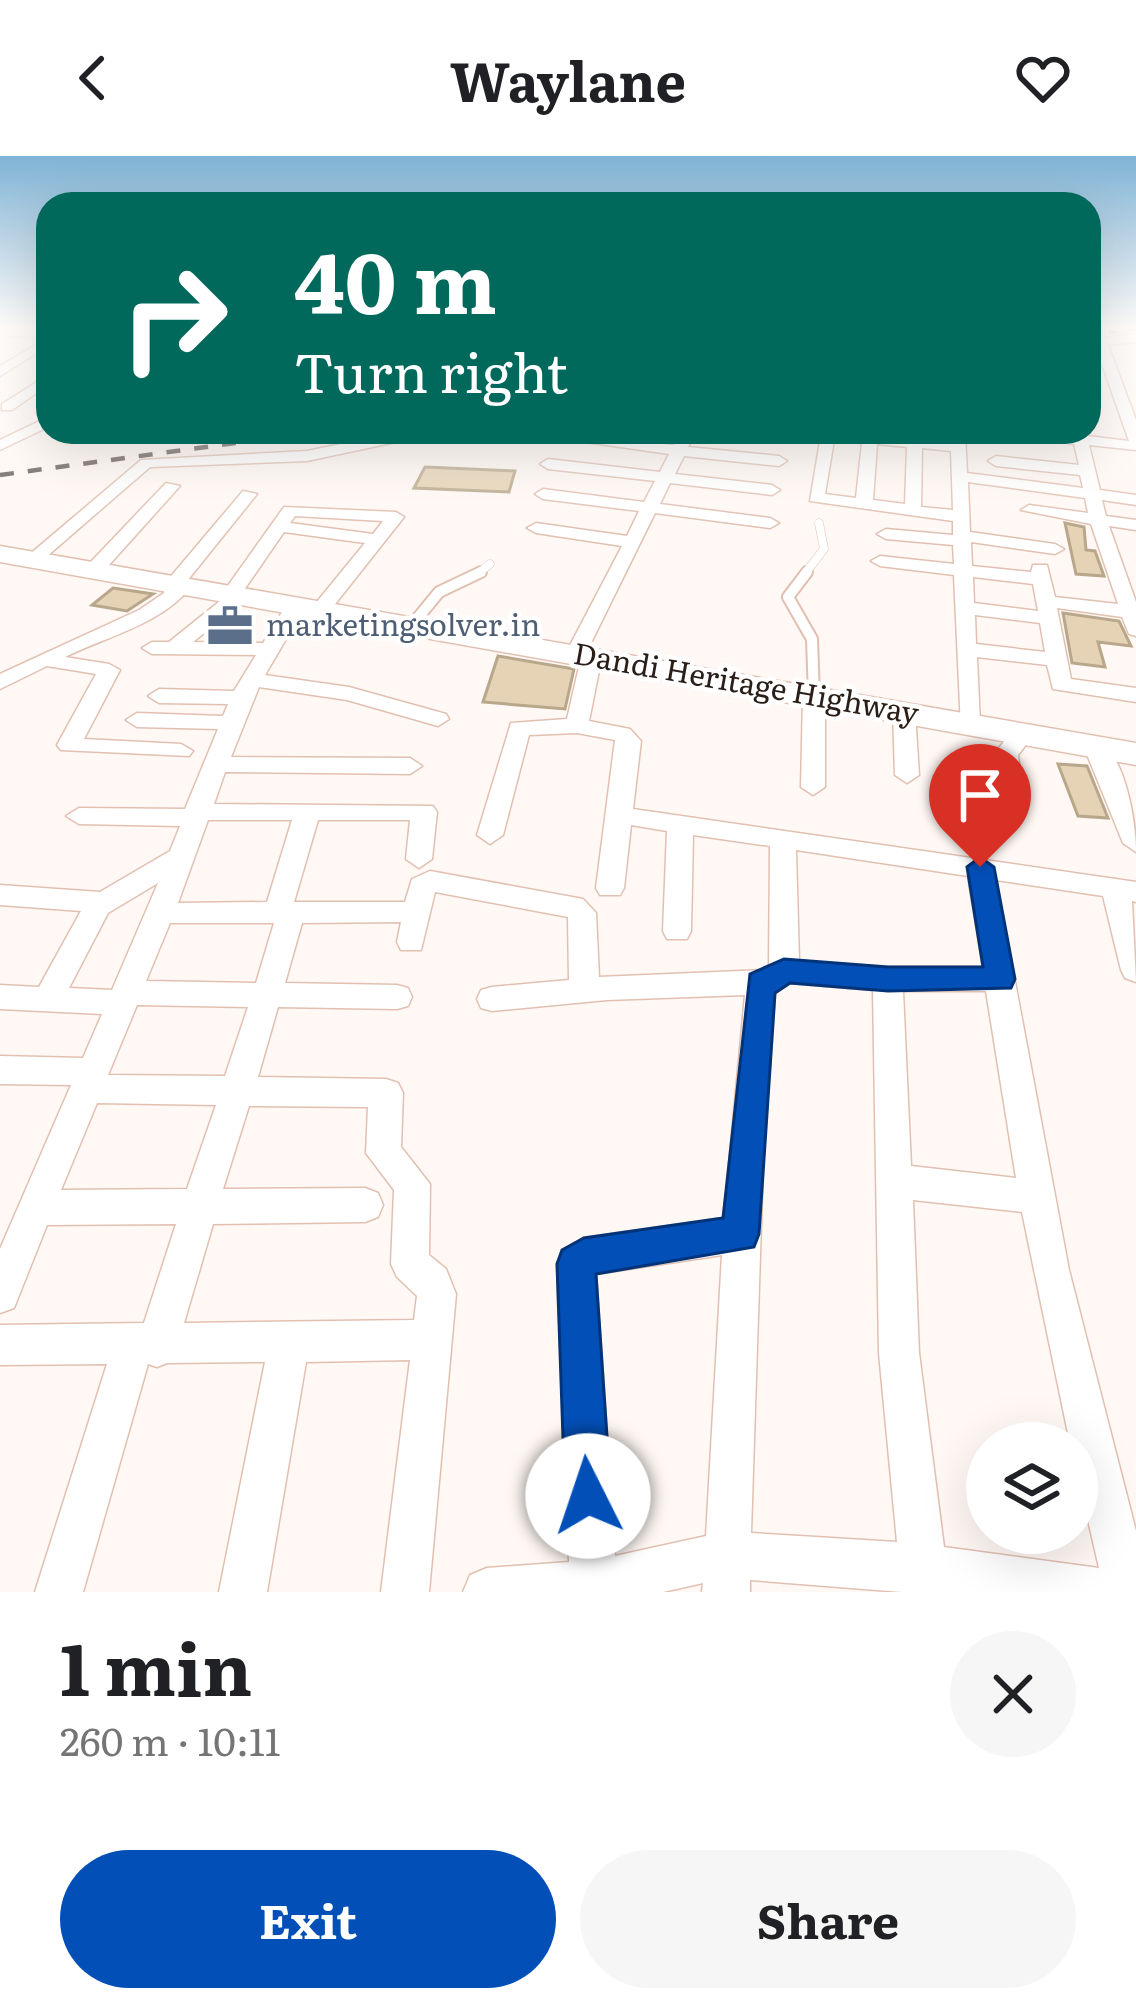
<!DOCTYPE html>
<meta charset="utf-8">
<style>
body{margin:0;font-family:Literata,serif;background:#f6f6f6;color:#202124;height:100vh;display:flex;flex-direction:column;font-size:45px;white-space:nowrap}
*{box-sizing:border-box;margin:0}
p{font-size:39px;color:#757577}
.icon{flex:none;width:66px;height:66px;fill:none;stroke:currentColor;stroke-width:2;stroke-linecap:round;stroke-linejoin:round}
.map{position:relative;height:1436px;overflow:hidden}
.side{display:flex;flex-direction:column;background:#fff;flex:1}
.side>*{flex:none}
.hud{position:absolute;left:36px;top:36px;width:1065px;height:252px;border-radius:36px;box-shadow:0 12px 48px #0002;background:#00695c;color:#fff;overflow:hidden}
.tools{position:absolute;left:966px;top:1266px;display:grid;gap:24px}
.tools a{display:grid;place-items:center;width:132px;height:132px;border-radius:50%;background:#fff;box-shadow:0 12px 48px #0002;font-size:60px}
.pin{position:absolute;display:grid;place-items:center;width:102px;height:102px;color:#fff;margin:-123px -51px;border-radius:50% 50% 50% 0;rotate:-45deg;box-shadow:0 0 12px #0007}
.pin .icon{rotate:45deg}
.me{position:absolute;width:132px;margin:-66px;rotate:356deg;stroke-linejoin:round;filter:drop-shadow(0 0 9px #0008)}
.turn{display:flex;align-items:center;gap:42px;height:252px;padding:0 60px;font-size:54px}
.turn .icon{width:156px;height:156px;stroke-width:2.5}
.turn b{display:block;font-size:84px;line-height:102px}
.round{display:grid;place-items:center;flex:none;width:126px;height:126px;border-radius:63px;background:#f6f6f6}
.headline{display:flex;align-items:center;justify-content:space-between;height:204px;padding:0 60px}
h1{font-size:72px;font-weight:700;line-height:90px}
.action{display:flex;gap:24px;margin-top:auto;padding:24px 60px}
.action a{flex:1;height:138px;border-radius:72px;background:#024fb8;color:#fff;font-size:48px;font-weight:700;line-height:138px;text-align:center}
.action a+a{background:#f6f6f6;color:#202124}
header{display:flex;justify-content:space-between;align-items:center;height:156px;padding:0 60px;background:#fff;font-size:54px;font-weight:700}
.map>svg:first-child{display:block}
.building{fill:#e6d3b5;stroke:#b9a78b;stroke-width:3}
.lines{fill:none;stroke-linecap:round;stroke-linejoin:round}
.service-far1-casing{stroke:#e2c0b1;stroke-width:9}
.service-casing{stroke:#e2c0b1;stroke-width:14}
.minor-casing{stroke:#e2c0b1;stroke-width:3}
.trunk-casing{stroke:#e2c0b1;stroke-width:3}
.service-far1{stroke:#fff;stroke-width:8}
.service{stroke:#fff;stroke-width:10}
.minor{fill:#fff;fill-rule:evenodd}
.trunk{fill:#fff;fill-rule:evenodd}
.rail-far1{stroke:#594f49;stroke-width:3;stroke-dasharray:10 10;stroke-linecap:butt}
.rail{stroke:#594f49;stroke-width:4.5;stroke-dasharray:14 14;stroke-linecap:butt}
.route{fill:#024fb8;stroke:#013378;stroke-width:3}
.labels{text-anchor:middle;stroke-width:9;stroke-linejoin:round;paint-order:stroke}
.far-service-label{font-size:30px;fill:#4e5e75;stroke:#fff;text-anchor:start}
.far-street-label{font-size:30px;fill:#2a1e18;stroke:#fff}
</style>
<header><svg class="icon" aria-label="back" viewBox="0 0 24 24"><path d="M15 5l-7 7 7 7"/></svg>Waylane<svg class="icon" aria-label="heart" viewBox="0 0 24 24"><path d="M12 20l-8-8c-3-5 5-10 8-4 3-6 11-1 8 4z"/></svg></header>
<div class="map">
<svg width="1136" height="1436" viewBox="0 0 1136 1436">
<rect width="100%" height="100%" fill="#fff8f4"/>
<g class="building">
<path d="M425,311L515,315L509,336L414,332Z"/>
<path d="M1065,367L1084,371L1086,394L1095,395L1104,420L1076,418Z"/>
<path d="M113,432L153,438L127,455L92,449Z"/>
<path d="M1063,457L1119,465L1131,490L1098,486L1105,511L1072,507Z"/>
<path d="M498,500L574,513L565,553L483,546Z"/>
<path d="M1058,608L1087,610L1108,662L1078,660Z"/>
</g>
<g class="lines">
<g class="service-far1-casing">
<g id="service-far1">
<path d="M476,419L490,408"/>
<path d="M804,419L824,393L819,367"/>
</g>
</g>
<g class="service-casing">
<g id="service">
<path d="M807,416L788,441L812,483L814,540"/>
<path d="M412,469L439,436L481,416"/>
</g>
</g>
<g class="minor-casing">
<g id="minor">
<path d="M0,172L48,174V190L0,220V210L48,182L0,179Z"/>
<path d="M1136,178V186L1108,189L1136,264V294L1089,289L1100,334L1136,339V349L1102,344L1106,360L1136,364V374L1109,370L1136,446V480L1129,478L1122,461L1057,452L1071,523L1136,532V546L1053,533L1047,509L977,501L980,567L977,572H961L954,419L880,410L871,405L880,400L954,408L953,389L886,383L877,378L886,373L953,379V365L810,345L821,279L843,276L908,282V276H922V283L951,286V276H965L967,317L1083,332L1080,319L996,310L988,305L996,300L1079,309L1074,288L1003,276H1086L1087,280L1129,285L1096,191L1089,192V184ZM834,284L862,287L856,342L825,338ZM877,288L907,291L905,348L873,344ZM922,292L951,295L953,354L921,351ZM968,326L1085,342L1088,357L1029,349L1021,354L1091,368L1118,448L1055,441L1047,409H1033L1031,416L972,410L971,386L1055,398L1064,393L1055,388L970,376ZM973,421L1033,428L1038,455L974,447ZM975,459L1040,467L1045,496L976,488Z"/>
<path d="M48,219V229L12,254H2V248Z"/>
<path d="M48,261V271L0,294V284Z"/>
<path d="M400,276H443L307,305L150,311L38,408L23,404L141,304L307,295Z"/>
<path d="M681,276H695L688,291L779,300L787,305L779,310L684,300L675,318L772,329L780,334L772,339L670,327L660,348L770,362L779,367L770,372L655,357L587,495L602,500L589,565L630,573L641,585L633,653L1136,726V746L1132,745L1136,826L1125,822L1121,814L1103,740L996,724L1069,1114L1136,1375V1436H902L750,1424V1436H702L703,1427L663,1436H463L470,1419L487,1412L569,1406L557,1108L563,1095L583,1082L724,1062L745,839L607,844L492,855L481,852L477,843L481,834L492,831L569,824L568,761L435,736L421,794H401L397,786L401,766L302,767L285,827L397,829L408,832L412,841L408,850L397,853L278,851L258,921L386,923L398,927L403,937L401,991L430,1028L429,1099L446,1113L456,1138L429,1436H381L410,1204L306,1206L267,1436H219L265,1206L167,1207L157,1211L148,1208L83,1436H35L107,1208L0,1209V1169L144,1167L176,1068L47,1069L14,1152L0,1157V1093L71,929L0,928V900L83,902L102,858L0,853V829L39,831L81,755L0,749V729L100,736L170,695L180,670L79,668L66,660L79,652L185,653L218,573L137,571L126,564L137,557L223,560L228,548L159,547L148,540L159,533L234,535L256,499L152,498L142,492L152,486H169L225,441L222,438L284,351L396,356L404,361L328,457L311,453L365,387L284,376L244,434L249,439L246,443L193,486L263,487L289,445H303L306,449L265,519L349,531L446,558L449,563L438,570L347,544L259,531L231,601L410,602L422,610L410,618L225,616L214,648L433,650L437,656L432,703L419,712L406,703L410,664H318L294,746H405L412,723L430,715L583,743L596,757L599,821L765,814L769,811L770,690L693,679L691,775L687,783H667L663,775L667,675L631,669L624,732L620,739H600L596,732L615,584L577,577L529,579L503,679L490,688L477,679L511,567L567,563L581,502L566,497L622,390L536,377L527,372L536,367L627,380L639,355L543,343L535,338L543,333L644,346L655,325L548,313L540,308L548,303L660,316L669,298L572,284L579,280L674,289ZM295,360L383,365L373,378L290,367ZM208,664H292L267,746L178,747ZM796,694L968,720L983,811H888L799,805ZM158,727L112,834L69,832L108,757ZM170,767H274L256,827L146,825ZM790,827L873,834L879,1197L897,1386L751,1377L763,1007L775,837ZM903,835H986L1016,1022L911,1010ZM137,849L248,851L225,920L108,919ZM97,947L216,949L187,1033L61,1034ZM249,950L368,951L366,997L394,1034L391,1108L397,1121L417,1140L414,1164L184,1167L213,1068L365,1066L378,1061L383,1049L378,1037L365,1032L223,1033ZM913,1044L1022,1056L1070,1287H1077V1316L1099,1412L944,1391L919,1197ZM722,1099L706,1380L615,1400L596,1118Z"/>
<path d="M166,327L180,330L100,419H86V411Z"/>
<path d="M243,335L257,338L187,425L192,430C160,469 110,479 65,501L109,508L120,514L84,583L181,588L193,595L189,600L61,594L57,589L96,518L47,510L0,533V518L139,454L164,437L167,425Z"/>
<path d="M814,533L825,540V631L813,639L801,631L803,540Z"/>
<path d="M904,549L915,556L919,619L907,627L895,619L893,556Z"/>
<path d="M1023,570L1035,577L1018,599L1021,622L1013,637L962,638L959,632L962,626L996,623L994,598L1015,572Z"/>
<path d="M1096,584C1125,595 1136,667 1136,696L1123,687L1084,591Z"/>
</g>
</g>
<g class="trunk-casing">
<path id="trunk" d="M0,390L1136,587V609L0,406Z"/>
</g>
<use href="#service-far1" class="service-far1"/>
<use href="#service" class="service"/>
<use href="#minor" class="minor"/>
<use href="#trunk" class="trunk"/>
<g class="rail-far1">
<path d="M1089,179L1136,173"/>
<path d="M272,282L318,276"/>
</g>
<path class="rail" d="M0,319L294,279"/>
</g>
<linearGradient id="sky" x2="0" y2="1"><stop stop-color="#80b3d5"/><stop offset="0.46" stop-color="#fffcfa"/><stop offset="1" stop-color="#fffcfa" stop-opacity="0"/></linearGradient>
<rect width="1136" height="373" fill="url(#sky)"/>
<path class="route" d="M980,701L994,711L1015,823L1011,832L888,835L790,827L775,837L759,1078L754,1091L596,1118L611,1340L604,1356L588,1363L572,1356L565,1340L557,1108L562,1094L584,1082L723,1062L750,818L784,803L888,811H983L967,711Z"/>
<defs>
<g id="office-bare" transform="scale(3.6)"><path d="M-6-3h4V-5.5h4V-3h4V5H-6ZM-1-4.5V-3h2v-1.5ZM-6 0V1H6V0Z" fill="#5c6f8a" stroke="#fff" stroke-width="2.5" paint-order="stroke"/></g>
</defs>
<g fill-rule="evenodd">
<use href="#office-bare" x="230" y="470"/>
</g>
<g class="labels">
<g class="far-service-label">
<text x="266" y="480">marketingsolver.in</text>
</g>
<g class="far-street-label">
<text transform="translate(746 528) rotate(10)" y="10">Dandi Heritage Highway</text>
</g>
</g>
</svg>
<div class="tools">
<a><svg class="icon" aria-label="layers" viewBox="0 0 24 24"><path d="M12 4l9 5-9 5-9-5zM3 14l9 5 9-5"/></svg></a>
</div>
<div class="pin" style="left:980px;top:711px;background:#d93025"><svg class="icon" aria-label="arrive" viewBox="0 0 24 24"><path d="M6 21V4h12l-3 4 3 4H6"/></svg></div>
<svg class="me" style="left:588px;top:1340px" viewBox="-20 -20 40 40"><circle r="19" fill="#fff"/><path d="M0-13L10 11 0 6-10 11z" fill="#024fb8"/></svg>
<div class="hud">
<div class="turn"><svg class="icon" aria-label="right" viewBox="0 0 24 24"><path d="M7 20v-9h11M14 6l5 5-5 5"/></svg><div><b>40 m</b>Turn right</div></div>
</div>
</div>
<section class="side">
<div class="headline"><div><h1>1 min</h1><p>260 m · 10:11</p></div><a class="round"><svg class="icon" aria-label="close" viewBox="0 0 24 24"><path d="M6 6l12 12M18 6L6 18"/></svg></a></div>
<div class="action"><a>Exit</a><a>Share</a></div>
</section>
